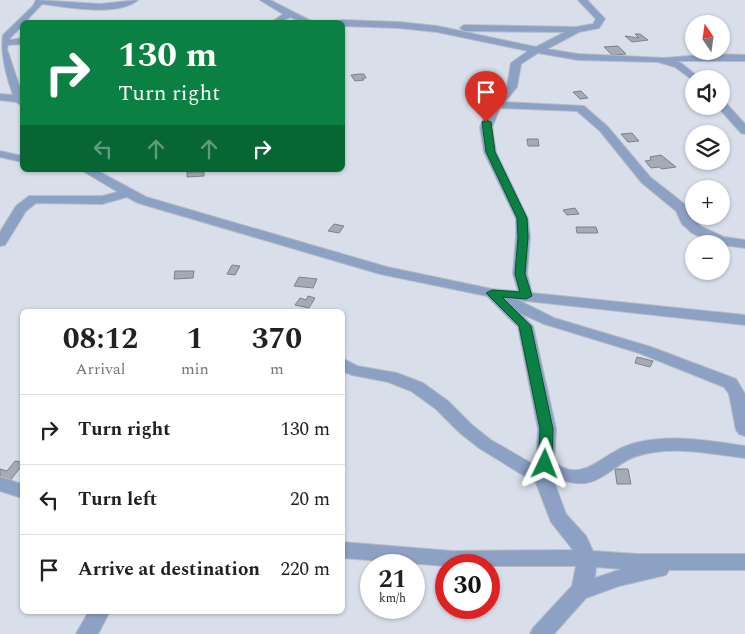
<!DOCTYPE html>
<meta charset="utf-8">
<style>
body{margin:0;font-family:Spectral,serif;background:#f6f6f6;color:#222;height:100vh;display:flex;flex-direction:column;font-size:19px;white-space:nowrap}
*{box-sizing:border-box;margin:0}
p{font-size:16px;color:#767676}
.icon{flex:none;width:28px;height:28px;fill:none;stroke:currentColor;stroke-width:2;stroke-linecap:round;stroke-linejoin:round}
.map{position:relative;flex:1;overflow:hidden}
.panel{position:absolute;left:20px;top:309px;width:325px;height:305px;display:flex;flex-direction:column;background:#fff;border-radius:8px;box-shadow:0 1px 4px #0004}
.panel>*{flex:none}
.hud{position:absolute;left:20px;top:20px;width:325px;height:152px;border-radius:8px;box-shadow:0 1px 4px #0004;background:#0b8043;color:#fff;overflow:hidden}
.needle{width:32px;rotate:347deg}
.controls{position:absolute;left:685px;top:15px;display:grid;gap:10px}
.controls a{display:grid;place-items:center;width:45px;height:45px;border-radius:50%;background:#fff;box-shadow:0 1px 4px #0004;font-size:25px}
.speed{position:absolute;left:360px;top:554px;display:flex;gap:10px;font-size:25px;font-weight:700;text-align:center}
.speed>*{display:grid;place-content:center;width:65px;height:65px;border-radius:50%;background:#fff;box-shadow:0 1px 4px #0004;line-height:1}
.speed small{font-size:12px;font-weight:400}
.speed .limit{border:8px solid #d22;background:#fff;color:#111}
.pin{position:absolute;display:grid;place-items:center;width:42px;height:42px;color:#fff;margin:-51px -21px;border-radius:50% 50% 50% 0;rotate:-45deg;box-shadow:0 0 5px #0007}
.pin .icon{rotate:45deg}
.me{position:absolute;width:55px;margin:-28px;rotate:2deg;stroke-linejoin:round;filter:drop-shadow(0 0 4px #0008)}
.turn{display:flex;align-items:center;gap:18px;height:105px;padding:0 15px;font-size:22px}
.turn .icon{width:65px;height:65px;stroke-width:2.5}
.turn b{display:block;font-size:35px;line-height:42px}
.lanes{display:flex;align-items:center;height:48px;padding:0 15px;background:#0003;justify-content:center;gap:25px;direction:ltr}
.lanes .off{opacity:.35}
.eta{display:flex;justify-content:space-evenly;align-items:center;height:85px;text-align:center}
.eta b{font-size:30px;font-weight:700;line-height:35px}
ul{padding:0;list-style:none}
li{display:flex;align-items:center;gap:15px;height:70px;padding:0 15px;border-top:1px solid #e0e0e0}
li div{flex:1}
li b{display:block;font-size:19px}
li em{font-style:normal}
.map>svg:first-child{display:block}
.building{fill:#a4abb5;stroke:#7c828c}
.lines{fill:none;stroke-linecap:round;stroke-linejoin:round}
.minor-casing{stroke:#b6bcc6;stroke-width:2}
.minor{fill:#8ca1c4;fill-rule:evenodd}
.route{fill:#0b8043;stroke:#07532c}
</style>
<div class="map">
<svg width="745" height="634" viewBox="0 0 745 634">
<rect width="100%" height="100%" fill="#d8dfea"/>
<g class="building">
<path d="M635,34H640L648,40L632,42L625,36L639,38Z"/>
<path d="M618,46L626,54L612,55L604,47Z"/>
<path d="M360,74H364L366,78H362L364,80L355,81L351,75Z"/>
<path d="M581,91L588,98L580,99L573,92Z"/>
<path d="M632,133L639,141L628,142L621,134Z"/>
<path d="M527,139H538L539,146H528Z"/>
<path d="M661,155L676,167L662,169L659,167L651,168L645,161L651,160L650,157Z"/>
<path d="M187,172H204V176L187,177Z"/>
<path d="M575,208L579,214L567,215L563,210Z"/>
<path d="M334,224L344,226L339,233L328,231Z"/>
<path d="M576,227H596L598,233H577Z"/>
<path d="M232,265L240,266L235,275L227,274Z"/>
<path d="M175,271H194L193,278L174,279Z"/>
<path d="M299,277L317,279L313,288L294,286Z"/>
<path d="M308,296L315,298L309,308L295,305L300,298L306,300Z"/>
<path d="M637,357L653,361L650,367L635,363Z"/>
<path d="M15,461L22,462V465L10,481L0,479V469L7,471Z"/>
<path d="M615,469H628L631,484H617Z"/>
</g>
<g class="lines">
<g class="minor-casing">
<g id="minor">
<path d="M36,0L100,4L138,0C118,17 67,7 42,4L25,22H22V26L10,38V40L22,38V44L8,45L7,49L22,94V106L16,102L0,100V94L13,95C7,78 0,53 3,35L33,6Z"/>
<path d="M260,0H270L313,22H302L290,17L281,22H272L283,14Z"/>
<path d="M578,0H587L605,19L599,28L579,32L547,49L578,54L664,58L714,54L745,55V61H677L681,63L701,79H694V81L675,67L658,62L578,60L538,53L521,64L517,87L505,102L584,106L608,127L650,177L687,206L693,219L702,227L724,237L745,240V248L716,244L692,233L682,224L676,211L642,183L600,131L577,111L500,108L492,127L496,152L528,219L530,237L527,274L532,293L745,315V325L518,300L554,318L651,347L736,379L745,394V436L739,434L736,430L729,394L724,387L639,353L544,324L520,313L533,326L556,429L554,462C582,484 600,456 626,446C662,432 709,441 745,446V458C710,454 672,445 637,456C619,461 605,480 586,483C572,485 563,479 553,479L566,514L586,536L593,551L637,554H745V570H669L666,575L619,586L586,598L554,634H530L533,628L572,586L576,566H446L342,558V542L452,551L573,550L551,522L536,483L479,448L460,433L436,409L411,391L388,382L352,375L342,371V358L357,366L397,373L423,383L448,401L472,425L491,440L536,466L538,429L518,327L487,296L380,274L138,203L127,197L102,204L36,203L26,211L5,245L0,246V232L16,206L29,196H102L118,192L81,170H96L146,197L387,267L492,289L518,291L513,274L516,237V219L484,152L480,127L487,111L507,87L511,63L528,51L437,32L399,28L342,26V22H338L342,20L399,22L437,26L536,47L565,32L464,31L460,28L464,25L576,27L593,24L596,19ZM596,567L622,569L595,578Z"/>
<path d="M721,101L725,102L745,124V134L741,133L717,106H721Z"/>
<path d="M0,151L22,156V162L0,157Z"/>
<path d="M0,477L22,484V498L0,491Z"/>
<path d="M89,611H110L98,634H76Z"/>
</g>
</g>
<use href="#minor" class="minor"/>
</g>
<path class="route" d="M486,120L491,122L495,152L527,218L528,237L525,274L532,296L526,299L502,297L531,326L553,429L552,464L550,468H540L538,464L540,429L519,326L486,293L492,290L520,292L515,274L518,237L517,218L486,152L482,122Z"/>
</svg>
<div class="controls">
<a><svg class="needle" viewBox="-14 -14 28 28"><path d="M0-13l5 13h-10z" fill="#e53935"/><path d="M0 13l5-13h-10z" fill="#767676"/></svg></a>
<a><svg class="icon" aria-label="sound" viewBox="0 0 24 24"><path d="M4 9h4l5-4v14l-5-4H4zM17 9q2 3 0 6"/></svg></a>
<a><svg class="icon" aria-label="layers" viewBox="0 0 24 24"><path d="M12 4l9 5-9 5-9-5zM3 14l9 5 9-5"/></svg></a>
<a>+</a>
<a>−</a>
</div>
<div class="speed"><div>21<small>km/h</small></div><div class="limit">30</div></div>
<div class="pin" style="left:486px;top:122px;background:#d93025"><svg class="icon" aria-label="arrive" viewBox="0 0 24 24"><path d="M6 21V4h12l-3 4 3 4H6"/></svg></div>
<svg class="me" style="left:545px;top:464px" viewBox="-20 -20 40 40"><path d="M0-17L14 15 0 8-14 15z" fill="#0b8043" stroke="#fff" stroke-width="4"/></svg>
<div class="hud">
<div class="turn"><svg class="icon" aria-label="right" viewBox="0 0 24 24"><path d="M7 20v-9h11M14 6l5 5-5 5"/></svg><div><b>130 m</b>Turn right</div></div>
<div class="lanes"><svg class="icon off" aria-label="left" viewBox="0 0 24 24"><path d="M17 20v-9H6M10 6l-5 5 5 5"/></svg><svg class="icon off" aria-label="ahead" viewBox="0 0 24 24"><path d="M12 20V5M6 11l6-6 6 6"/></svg><svg class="icon off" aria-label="ahead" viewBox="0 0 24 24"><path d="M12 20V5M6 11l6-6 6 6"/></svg><svg class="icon" aria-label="right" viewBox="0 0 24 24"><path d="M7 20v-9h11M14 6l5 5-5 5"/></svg></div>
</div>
<section class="panel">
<div class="eta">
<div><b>08:12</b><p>Arrival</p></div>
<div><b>1</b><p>min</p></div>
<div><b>370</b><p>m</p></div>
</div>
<ul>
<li><svg class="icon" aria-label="right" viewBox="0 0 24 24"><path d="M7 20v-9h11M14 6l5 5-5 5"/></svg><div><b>Turn right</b></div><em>130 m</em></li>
<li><svg class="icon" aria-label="left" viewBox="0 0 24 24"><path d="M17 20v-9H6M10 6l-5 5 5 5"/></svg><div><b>Turn left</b></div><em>20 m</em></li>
<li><svg class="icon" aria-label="arrive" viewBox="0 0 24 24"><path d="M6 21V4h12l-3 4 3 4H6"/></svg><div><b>Arrive at destination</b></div><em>220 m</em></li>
</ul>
</section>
</div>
